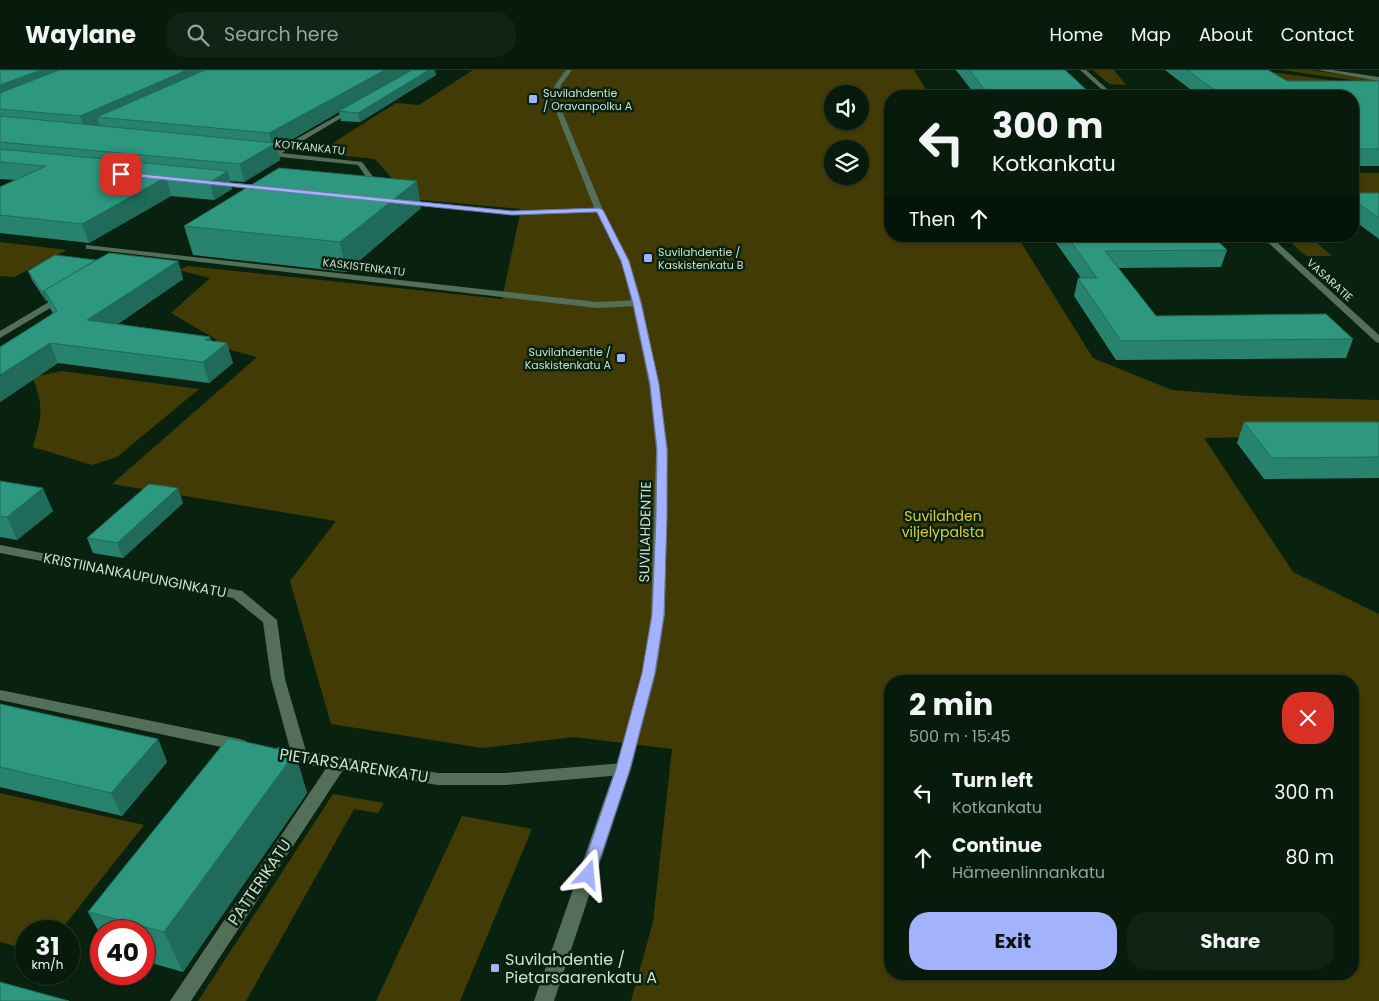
<!DOCTYPE html>
<meta charset="utf-8">
<style>
body{margin:0;font-family:Poppins,sans-serif;background:#102315;color:#f1f3f6;height:100vh;display:flex;flex-direction:column;font-size:19px;white-space:nowrap}
*{box-sizing:border-box;margin:0}
p{font-size:16px;color:#98a19d}
.icon{flex:none;width:28px;height:28px;fill:none;stroke:currentColor;stroke-width:2;stroke-linecap:round;stroke-linejoin:round}
.map{position:relative;flex:1;overflow:hidden}
.sheet{position:absolute;left:884px;top:605px;width:475px;height:305px;display:flex;flex-direction:column;background:#071a0c;border-radius:20px;box-shadow:0 1px 4px #0004,0 0 0 1px #28382d}
.sheet>*{flex:none}
.hud{position:absolute;left:884px;top:20px;width:475px;height:152px;border-radius:20px;box-shadow:0 1px 4px #0004,0 0 0 1px #28382d;background:#071a0c;color:#f1f3f6;overflow:hidden}
.tools{position:absolute;left:824px;top:15px;display:grid;gap:10px}
.tools a{display:grid;place-items:center;width:45px;height:45px;border-radius:50%;background:#071a0c;box-shadow:0 1px 4px #0004,0 0 0 1px #28382d;font-size:25px}
.speed{position:absolute;left:15px;top:850px;display:flex;gap:10px;font-size:25px;font-weight:700;text-align:center}
.speed>*{display:grid;place-content:center;width:65px;height:65px;border-radius:50%;background:#071a0c;box-shadow:0 1px 4px #0004,0 0 0 1px #28382d;line-height:1}
.speed small{font-size:12px;font-weight:400}
.speed .limit{border:8px solid #d22;background:#fff;color:#111}
.pin{position:absolute;display:grid;place-items:center;width:42px;height:42px;color:#fff;margin:-21px;border-radius:10px;box-shadow:0 2px 8px #0006}
.me{position:absolute;width:55px;margin:-28px;rotate:18deg;stroke-linejoin:round;filter:drop-shadow(0 0 4px #0008)}
.turn{display:flex;align-items:center;gap:18px;height:105px;padding:0 25px;font-size:22px}
.turn .icon{width:65px;height:65px;stroke-width:2.5}
.turn b{display:block;font-size:35px;line-height:42px}
.then{display:flex;align-items:center;height:48px;padding:0 25px;background:#0003;gap:10px;font-size:19px}
.round{display:grid;place-items:center;flex:none;width:52px;height:52px;border-radius:20px;background:#102315}
.head{display:flex;align-items:center;justify-content:space-between;height:85px;padding:0 25px}
h1{font-size:30px;font-weight:700;line-height:38px}
.cta{display:flex;gap:10px;margin-top:auto;padding:10px 25px}
.cta a{flex:1;height:58px;border-radius:20px;background:#a2b2fd;color:#111;font-size:20px;font-weight:700;line-height:58px;text-align:center}
.cta a+a{background:#102315;color:#f1f3f6}
ul{padding:0;list-style:none}
li{display:flex;align-items:center;gap:15px;height:65px;padding:0 25px}
li div{flex:1}
li b{display:block;font-size:19px}
li em{font-style:normal}
header{display:flex;align-items:center;gap:30px;box-sizing:border-box;height:70px;padding:0 25px;background:#071a0c;border-bottom:1px solid #28382d}
header strong{font-size:24px}
nav{display:flex;gap:28px;margin-inline-start:auto;font-size:18px}
.search{width:350px;height:45px;background:#102315;display:flex;align-items:center;gap:12px;box-sizing:border-box;padding:0 18px;border-radius:20px;color:#98a19d;font-size:19px}
.map>svg:first-child{display:block}
.green{fill:#423b06;fill-rule:evenodd}
.lines{fill:none;stroke-linecap:round;stroke-linejoin:round}
.minor{fill:#546f59;fill-rule:evenodd}
.tertiary{fill:#546f59;fill-rule:evenodd}
.wall{fill:#27826e}
.shaded-wall{fill:#206a5a}
.building{fill:#2d9780;stroke:#206a5a}
.route{fill:#a2b2fd;stroke:#6974a4}
.poi-dot{fill:#a2b2fd;stroke:#092210;stroke-width:2}
.labels{text-anchor:middle;stroke-width:5;stroke-linejoin:round;paint-order:stroke}
.far-poi-label{font-size:11px;fill:#d0dfd3;stroke:#092210;text-anchor:start}
.far-street-label{font-size:11px;fill:#d0dfd3;stroke:#092210}
.park-label{font-size:14px;fill:#ddc938;stroke:#092210}
.street-label{font-size:14px;fill:#d0dfd3;stroke:#092210}
.near-street-label{font-size:16px;fill:#d0dfd3;stroke:#092210}
.near-poi-label{font-size:16px;fill:#d0dfd3;stroke:#092210;text-anchor:start}
</style>
<header>
<strong>Waylane</strong>
<div class="search"><svg class="icon" aria-label="search" viewBox="0 0 24 24"><circle cx="10" cy="10" r="6"/><path d="M15 15l6 6"/></svg>Search here</div>
<nav><a>Home</a><a>Map</a><a>About</a><a>Contact</a></nav>
</header>
<div class="map">
<svg width="1379" height="931" viewBox="0 0 1379 931">
<rect width="100%" height="100%" fill="#092210"/>
<g class="green">
<path d="M473,0H914L930,26H890V166H1017L1093,288L1172,320L1248,326L1379,330V365L1204,368L1293,502L1379,544V931H631L653,852L672,679L574,667L482,678L331,654L290,511L336,451L112,414L257,287L212,275L217,270L171,243L210,208L178,200L188,196L502,229L521,139L410,129L375,89L317,83L396,33L419,35ZM832,24H860V51H832ZM832,79H860V106H832ZM890,611H1352V904H890Z"/>
<path d="M1093,0H1114L1126,15L1109,14Z"/>
<path d="M1257,0L1379,17L1306,20Z"/>
<path d="M1282,0H1311L1379,10V14Z"/>
<path d="M1352,103H1379V128L1353,127Z"/>
<path d="M1284,166H1309L1332,186H1306Z"/>
<path d="M0,172L67,180L14,207L0,206Z"/>
<path d="M62,301L199,319L117,387L92,395L33,377C42,343 44,341 33,307Z"/>
<path d="M0,723L144,755L60,861H26V879L0,872Z"/>
<path d="M333,724L384,733L378,743L354,739L246,931H198Z"/>
<path d="M462,746L532,759L460,931H376Z"/>
</g>
<g class="lines">
<g class="minor">
<path d="M1080,0H1086L1115,26H1109Z"/>
<path d="M353,37L358,38L282,83L362,92L383,120L382,122H376L358,95L261,85L258,83L261,81L273,82Z"/>
<path d="M214,111L266,116L270,118L266,120L211,115V111Z"/>
<path d="M401,130L512,141L599,138L603,140L599,142L512,145L404,134L400,132Z"/>
<path d="M1261,166H1270L1379,265V273L1376,272Z"/>
<path d="M86,175L597,232L637,230L642,233L637,236L597,238L89,179H86Z"/>
<path d="M64,223L68,226L67,228L0,268V261Z"/>
<path d="M0,475L242,521L277,550L285,609L306,681L438,703H506L623,693L629,695L631,699L629,703L623,705L506,715H438L343,700L191,931H170L327,697L300,694L273,687L271,683L273,679L279,677L290,679L271,609L263,552L233,528L0,483Z"/>
<path d="M0,620L240,669L246,671L248,675L246,679L240,681L0,630Z"/>
</g>
<g class="tertiary">
<path d="M566,0H572L561,15L557,29L603,140L629,191L642,233L659,314L668,380L665,545L656,603L631,699L554,931H534L615,699L642,603L651,545L656,380L649,314L632,233L621,191L595,140L551,29L555,15Z"/>
<path d="M1318,0H1332L1379,7V11Z"/>
</g>
</g>
<g class="wall">
<path d="M0,0L436,5L360,52L341,51L339,42L277,78L280,90L244,112L230,111L232,119L214,130L171,126L89,173L0,163V117L15,110L0,109Z"/>
<path d="M956,0H1065L1093,26H976Z"/>
<path d="M1165,0H1268L1287,11H1379V96H1352V26H1199Z"/>
<path d="M1352,123H1379V169L1352,149Z"/>
<path d="M421,138L346,202L193,185L184,156Z"/>
<path d="M1051,166H1212L1227,180L1221,197L1118,198L1156,246L1353,269L1346,288L1116,290L1074,226L1078,208H1081Z"/>
<path d="M96,190L178,191L183,209L118,254L210,267L211,271L233,293L209,313L58,293L0,332L53,244L51,240L47,230L46,231L32,210L28,201Z"/>
<path d="M1244,352H1379V408L1264,409L1237,373Z"/>
<path d="M0,411L53,441L17,470L0,467Z"/>
<path d="M183,433L123,488L93,483L87,468Z"/>
<path d="M0,634L158,669L167,692L122,746L0,717Z"/>
<path d="M295,683L307,723L183,902L144,891V861H101V866L88,842Z"/>
</g>
<g class="shaded-wall">
<path d="M41,0H84L0,33V15Z"/>
<path d="M187,0H224L97,47L100,56L86,62L80,46Z"/>
<path d="M385,0H414L339,41V42L277,78L280,90L244,112L240,94L272,75L269,63Z"/>
<path d="M429,0H435L436,5L360,52L358,43Z"/>
<path d="M228,101L232,119L214,130L210,112Z"/>
<path d="M166,107L171,126L89,173L82,154Z"/>
<path d="M417,111L421,138L346,202L340,172Z"/>
<path d="M178,191L183,209L94,270L87,250Z"/>
<path d="M44,221L47,230L46,231L42,222Z"/>
<path d="M210,267L215,283L227,273L233,293L209,313L203,292L205,270Z"/>
<path d="M50,273L58,293L0,332V305Z"/>
<path d="M43,418L53,441L17,470L7,447Z"/>
<path d="M178,418L183,433L123,488L117,473Z"/>
<path d="M158,669L167,692L122,746L111,723Z"/>
<path d="M295,683L307,723L183,902L164,862Z"/>
</g>
<g class="building">
<path d="M0,0H41L0,15Z"/>
<path d="M59,0H187L80,46L0,39V23Z"/>
<path d="M205,0H385L269,63L97,47Z"/>
<path d="M412,0H429L358,43L339,41Z"/>
<path d="M969,0H1065L1093,26H990Z"/>
<path d="M1187,0H1268L1287,11H1379V79H1352V26H1223Z"/>
<path d="M0,46L276,73L240,94L0,72Z"/>
<path d="M0,79L228,101L210,112L166,107L82,154L0,145V117L46,96L0,92Z"/>
<path d="M279,98L417,111L340,172L184,156Z"/>
<path d="M1352,123H1379V148L1352,129Z"/>
<path d="M1067,166H1212L1227,180L1105,181L1156,246L1326,244L1353,269L1121,271L1078,208H1097Z"/>
<path d="M109,183L178,191L87,250L210,267L205,270L227,273L203,292L50,273L0,305V277L57,241L44,220Z"/>
<path d="M55,185L96,190L42,222L28,201Z"/>
<path d="M1244,352H1379V387L1272,388Z"/>
<path d="M0,411L43,418L7,447L0,446Z"/>
<path d="M149,414L178,418L117,473L87,468Z"/>
<path d="M0,634L158,669L111,723L0,697Z"/>
<path d="M228,668L295,683L164,862L88,842Z"/>
<path d="M0,912L69,931H0Z"/>
</g>
<path class="route" d="M121,102L512,141L599,138L603,140L629,191L641,233L659,314L667,380V447L664,545L655,603L630,699L593,810L588,812L582,810L580,805L616,699L642,603L652,545L656,447L657,380L650,314L633,233L621,191L597,142L512,145L118,105Z"/>
<g class="poi-dot">
<rect x="528" y="24" width="10" height="10" rx="2.5"/>
<rect x="643" y="183" width="10" height="10" rx="2.5"/>
<rect x="616" y="283" width="10" height="10" rx="2.5"/>
<rect x="490" y="893" width="10" height="10" rx="2.5"/>
</g>
<g class="labels">
<g class="far-poi-label">
<text x="543" y="27">Suvilahdentie<tspan x="543" dy="13">/ Oravanpolku A</tspan></text>
<text x="658" y="186">Suvilahdentie /<tspan x="658" dy="13">Kaskistenkatu B</tspan></text>
<text x="611" y="286" text-anchor="end">Suvilahdentie /<tspan x="611" dy="13">Kaskistenkatu A</tspan></text>
</g>
<g class="far-street-label">
<text transform="translate(310 77) rotate(6)" y="4">KOTKANKATU</text>
<text transform="translate(364 197) rotate(7)" y="4">KASKISTENKATU</text>
<text transform="translate(1330 210) rotate(42)" y="4">VASARATIE</text>
</g>
<g class="park-label">
<text x="943" y="451">Suvilahden<tspan x="943" dy="16">viljelypalsta</tspan></text>
</g>
<g class="street-label">
<text transform="translate(645 462) rotate(-89)" y="5">SUVILAHDENTIE</text>
<text transform="translate(135 505) rotate(11)" y="5">KRISTIINANKAUPUNGINKATU</text>
</g>
<g class="near-street-label">
<text transform="translate(354 695) rotate(9)" y="6">PIETARSAARENKATU</text>
<text transform="translate(259 812) rotate(-56)" y="6">PATTERIKATU</text>
</g>
<g class="near-poi-label">
<text x="505" y="895">Suvilahdentie /<tspan x="505" dy="18">Pietarsaarenkatu A</tspan></text>
</g>
</g>
</svg>
<div class="tools">
<a><svg class="icon" aria-label="sound" viewBox="0 0 24 24"><path d="M4 9h4l5-4v14l-5-4H4zM17 9q2 3 0 6"/></svg></a>
<a><svg class="icon" aria-label="layers" viewBox="0 0 24 24"><path d="M12 4l9 5-9 5-9-5zM3 14l9 5 9-5"/></svg></a>
</div>
<div class="speed"><div>31<small>km/h</small></div><div class="limit">40</div></div>
<div class="pin" style="left:121px;top:104px;background:#d93025"><svg class="icon" aria-label="arrive" viewBox="0 0 24 24"><path d="M6 21V4h12l-3 4 3 4H6"/></svg></div>
<svg class="me" style="left:588px;top:805px" viewBox="-20 -20 40 40"><path d="M0-17L14 15 0 8-14 15z" fill="#a2b2fd" stroke="#fff" stroke-width="4"/></svg>
<div class="hud">
<div class="turn"><svg class="icon" aria-label="left" viewBox="0 0 24 24"><path d="M17 20v-9H6M10 6l-5 5 5 5"/></svg><div><b>300 m</b>Kotkankatu</div></div>
<div class="then">Then<svg class="icon" aria-label="ahead" viewBox="0 0 24 24"><path d="M12 20V5M6 11l6-6 6 6"/></svg></div>
</div>
<section class="sheet">
<div class="head"><div><h1>2 min</h1><p>500 m · 15:45</p></div><a class="round" style="background:#d93025;color:#fff"><svg class="icon" aria-label="close" viewBox="0 0 24 24"><path d="M6 6l12 12M18 6L6 18"/></svg></a></div>
<ul>
<li><svg class="icon" aria-label="left" viewBox="0 0 24 24"><path d="M17 20v-9H6M10 6l-5 5 5 5"/></svg><div><b>Turn left</b><p>Kotkankatu</p></div><em>300 m</em></li>
<li><svg class="icon" aria-label="ahead" viewBox="0 0 24 24"><path d="M12 20V5M6 11l6-6 6 6"/></svg><div><b>Continue</b><p>Hämeenlinnankatu</p></div><em>80 m</em></li>
</ul>
<div class="cta"><a>Exit</a><a>Share</a></div>
</section>
</div>
